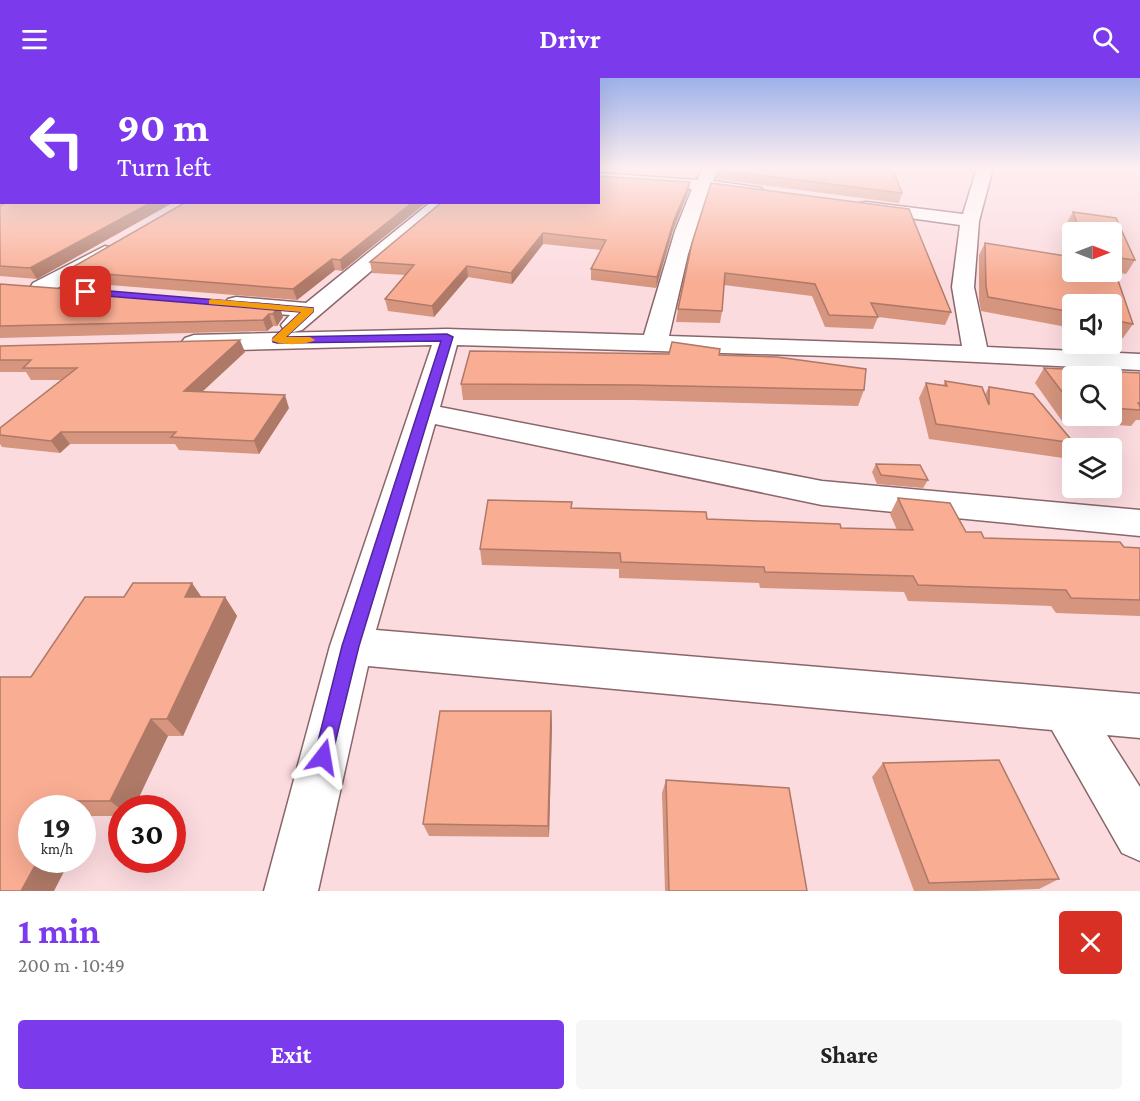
<!DOCTYPE html>
<meta charset="utf-8">
<style>
body{margin:0;font-family:"Crimson Pro",serif;background:#f6f6f6;color:#222;height:100vh;display:flex;flex-direction:column;font-size:22px;white-space:nowrap}
*{box-sizing:border-box;margin:0}
p{font-size:20px;color:#767676}
.icon{flex:none;width:33px;height:33px;fill:none;stroke:currentColor;stroke-width:2;stroke-linecap:round;stroke-linejoin:round}
.map{position:relative;height:813px;overflow:hidden}
.sheet{display:flex;flex-direction:column;background:#fff;flex:1}
.sheet>*{flex:none}
.banner{position:absolute;left:0px;top:0px;width:600px;height:126px;box-shadow:0 6px 24px #0002;background:#7c3aed;color:#fff;overflow:hidden}
.needle{width:39px;rotate:90deg}
.tools{position:absolute;left:1062px;top:144px;display:grid;gap:12px}
.tools a{display:grid;place-items:center;width:60px;height:60px;border-radius:6px;background:#fff;box-shadow:0 6px 24px #0002;font-size:30px}
.speed{position:absolute;left:18px;top:717px;display:flex;gap:12px;font-size:30px;font-weight:700;text-align:center}
.speed>*{display:grid;place-content:center;width:78px;height:78px;border-radius:50%;background:#fff;box-shadow:0 6px 24px #0002;line-height:1}
.speed small{font-size:15px;font-weight:400}
.speed .limit{border:9px solid #d22;background:#fff;color:#111}
.pin{position:absolute;display:grid;place-items:center;width:51px;height:51px;color:#fff;margin:-26px;border-radius:12px;box-shadow:0 3px 9px #0006}
.me{position:absolute;width:66px;margin:-33px;rotate:14deg;stroke-linejoin:round;filter:drop-shadow(0 0 4px #0008)}
.turn{display:flex;align-items:center;gap:21px;height:126px;padding:0 18px;font-size:27px}
.turn .icon{width:78px;height:78px;stroke-width:2.5}
.turn b{display:block;font-size:42px;line-height:51px}
.round{display:grid;place-items:center;flex:none;width:63px;height:63px;border-radius:6px;background:#f6f6f6}
.summary{display:flex;align-items:center;justify-content:space-between;height:102px;padding:0 18px}
h1{font-size:36px;font-weight:700;line-height:45px;color:#7c3aed}
.action{display:flex;gap:12px;margin-top:auto;padding:12px 18px}
.action a{flex:1;height:69px;border-radius:6px;background:#7c3aed;color:#fff;font-size:24px;font-weight:700;line-height:69px;text-align:center}
.action a+a{background:#f6f6f6;color:#222}
header{display:flex;justify-content:space-between;align-items:center;height:78px;padding:0 18px;background:#7c3aed;color:#fff;font-size:27px;font-weight:700}
.map>svg:first-child{display:block}
.lines{fill:none;stroke-linecap:round;stroke-linejoin:round}
.minor-casing{stroke:#8a666b;stroke-width:3}
.minor{fill:#fff;fill-rule:evenodd}
.wall{fill:#d6957e;fill-rule:evenodd}
.shaded-wall{fill:#ae7967}
.building{fill:#f9ad93;stroke:#ae7967;stroke-width:1.5}
.route{fill:#7c3aed;stroke:#51269a;stroke-width:1.5}
.slow{fill:#f59e0b}
</style>
<header><svg class="icon" aria-label="menu" viewBox="0 0 24 24"><path d="M4 6h16M4 12h16M4 18h16"/></svg>Drivr<svg class="icon" aria-label="search" viewBox="0 0 24 24"><circle cx="10" cy="10" r="6"/><path d="M15 15l6 6"/></svg></header>
<div class="map">
<svg width="1140" height="813" viewBox="0 0 1140 813">
<rect width="100%" height="100%" fill="#fcdbdf"/>
<g class="lines">
<g class="minor-casing">
<g id="minor">
<path d="M703,90H719L713,103L755,109L761,110L764,114L761,118L755,119L708,113L688,176L669,258L962,268L952,209L960,147L866,134L860,133L857,129L860,125L866,124L963,136L977,90H993L979,143L974,209L987,269L1140,276V292L894,280L457,267L440,329L822,403L1140,432V458L822,427L435,346L376,552L1140,616V660L1107,657L1140,709V783L1122,775L1052,652L368,588L318,813H264L330,568L432,267L194,273L185,270L181,265L185,260L194,257L447,251L644,257L675,153L692,111L598,105V95L697,102Z"/>
<path d="M431,124H452L302,252L293,254L284,252L281,247L290,237L236,233L228,231L224,226L228,221L236,219L306,225Z"/>
<path d="M105,168L112,170L115,174L112,178L49,215L41,217L33,215L30,210L33,205Z"/>
</g>
</g>
<use href="#minor" class="minor"/>
</g>
<g class="wall">
<path d="M0,90H2V124H174L37,201L0,198Z"/>
<path d="M718,92L902,115L899,125L717,101Z"/>
<path d="M689,113L673,152L656,210L591,202V191L601,172L543,166L512,206L468,199L434,239L388,233L385,221L406,197L372,195L370,184Z"/>
<path d="M427,124L342,193L335,192L297,222L72,204L66,193Z"/>
<path d="M1073,134L1116,140L1135,182L1126,196L1115,194L1133,246L1123,260L1112,258V226H1072V250L981,233L979,222V177L985,165L1072,179V194H1112V154H1072V167L1066,146Z"/>
<path d="M692,165L951,234L945,247L878,239L873,251L825,249L812,218L724,207L722,233L720,245L676,244L678,231Z"/>
<path d="M0,206L279,227L283,239L277,248H273L267,253L0,260Z"/>
<path d="M0,268L245,274L202,314L289,330L259,376L179,372L175,366H70L60,375L2,369L0,366V350L61,302H31L26,294H0Z"/>
<path d="M719,277L864,312L858,328L633,322H463L461,306Z"/>
<path d="M1044,290L1140,295V342H1136L1131,348L1062,343L1035,305ZM1072,298H1112V338H1072Z"/>
<path d="M945,303L985,316L989,309L1074,365L1063,380L929,361L919,320L926,305L943,308Z"/>
<path d="M876,386L928,402L923,410L877,406L872,394Z"/>
<path d="M898,420L966,454L984,460L1140,470V538L1056,535L1051,528L908,523L904,514L760,510L759,505L619,500V491L482,487L480,471L572,430L707,441L841,450L897,452L890,436Z"/>
<path d="M202,519H225L237,538L183,658H168L122,730V738H92L82,756V730H32L31,599Z"/>
<path d="M551,633L552,648L549,759L429,758L423,746Z"/>
<path d="M883,685L1059,801L1039,811L976,813H914L872,699Z"/>
<path d="M666,702L807,813H665L662,715Z"/>
</g>
<g class="shaded-wall">
<path d="M690,104L689,113L673,152L656,210L657,199L674,142Z"/>
<path d="M152,124H174L37,201L30,190Z"/>
<path d="M413,124H427L342,193L340,182Z"/>
<path d="M543,155V166L512,206L511,195Z"/>
<path d="M332,181L335,192L297,222L293,211Z"/>
<path d="M467,188L468,199L434,239L432,228Z"/>
<path d="M279,227L283,239L277,248L273,236Z"/>
<path d="M269,236L273,248L267,253L263,242Z"/>
<path d="M240,262L245,274L190,325L184,313Z"/>
<path d="M285,317L289,330L259,376L254,363Z"/>
<path d="M61,354L70,366L60,375L51,363Z"/>
<path d="M192,505L205,524L185,519Z"/>
<path d="M225,519L237,538L183,658L167,641Z"/>
<path d="M551,633L552,648L549,759L548,748Z"/>
<path d="M151,641L168,658L134,730H122V732L110,723Z"/>
<path d="M69,723L80,730H65Z"/>
<path d="M82,732L92,738L82,756Z"/>
<path d="M38,782H70L54,813H21Z"/>
</g>
<g class="building">
<rect x="0" y="90" width="2" height="31"/>
<path d="M718,90H892L902,115L718,92Z"/>
<path d="M598,98L690,104L674,142L657,199L591,191L606,162L543,155L511,195L467,188L432,228L385,221L414,187L370,184L442,124H598Z"/>
<path d="M711,105L909,131L951,234L871,225L878,239L829,237L815,206L725,195L722,233L678,231L692,165Z"/>
<path d="M7,124H152L30,190L0,188V128Z"/>
<path d="M186,124H413L340,182L332,181L293,211L66,193Z"/>
<path d="M1073,134L1116,140L1135,182L1112,179V154H1080Z"/>
<path d="M985,165L1072,179V194H1112V185L1133,246L1112,242V226H1072V234L988,219L986,208Z"/>
<path d="M0,206L279,227L273,236H269L263,242L0,248Z"/>
<path d="M240,262L184,313L285,317L254,363L171,359L176,354H61L51,363L0,357V350L77,290H23L31,282H0V268Z"/>
<path d="M672,264L720,271L719,277L777,279L866,291L864,312L635,307L461,306L470,273L669,276Z"/>
<path d="M1044,290L1140,295V325H1138L1140,328V332L1112,330V298H1072V327Z"/>
<path d="M945,303L982,309L989,327V309L1033,316L1074,365L936,346L926,305L947,308Z"/>
<path d="M876,386L920,387L928,402L881,397Z"/>
<path d="M898,420L950,425L966,454H981L984,460L1120,464L1124,469L1140,470V522L1071,520L1066,512L918,507L913,498L765,494L764,489L621,484L620,475L480,471L488,422L572,424L571,430L706,434L707,441L840,446L841,450L913,452Z"/>
<path d="M133,505H192L185,519H225L167,641H151L110,723H69L65,730H32V782H38L21,813H0V599H31L85,519H124Z"/>
<path d="M440,633H551L548,748L423,746Z"/>
<path d="M999,682L1059,801L929,805L883,685Z"/>
<path d="M666,702L789,710L807,813H669Z"/>
</g>
<linearGradient id="sky" x2="0" y2="1"><stop stop-color="#9eb1ea"/><stop offset="0.44" stop-color="#feeff1"/><stop offset="1" stop-color="#feeff1" stop-opacity="0"/></linearGradient>
<rect width="1140" height="204" fill="url(#sky)"/>
<path class="route" d="M86,211L313,230V234L286,259L447,256L453,259L359,568L330,686L323,689L316,686L314,679L342,568L441,263L277,265L273,264V260L301,234L82,216L81,214Z"/>
<path class="slow" d="M212,221L313,230V234L286,259H310L315,262C307,267 280,268 271,262L301,234L209,226V222Z"/>
</svg>
<div class="tools">
<a><svg class="needle" viewBox="-14 -14 28 28"><path d="M0-13l5 13h-10z" fill="#e53935"/><path d="M0 13l5-13h-10z" fill="#767676"/></svg></a>
<a><svg class="icon" aria-label="sound" viewBox="0 0 24 24"><path d="M4 9h4l5-4v14l-5-4H4zM17 9q2 3 0 6"/></svg></a>
<a><svg class="icon" aria-label="search" viewBox="0 0 24 24"><circle cx="10" cy="10" r="6"/><path d="M15 15l6 6"/></svg></a>
<a><svg class="icon" aria-label="layers" viewBox="0 0 24 24"><path d="M12 4l9 5-9 5-9-5zM3 14l9 5 9-5"/></svg></a>
</div>
<div class="speed"><div>19<small>km/h</small></div><div class="limit">30</div></div>
<div class="pin" style="left:86px;top:214px;background:#d93025"><svg class="icon" aria-label="arrive" viewBox="0 0 24 24"><path d="M6 21V4h12l-3 4 3 4H6"/></svg></div>
<svg class="me" style="left:323px;top:679px" viewBox="-20 -20 40 40"><path d="M0-17L14 15 0 8-14 15z" fill="#7c3aed" stroke="#fff" stroke-width="4"/></svg>
<div class="banner">
<div class="turn"><svg class="icon" aria-label="left" viewBox="0 0 24 24"><path d="M17 20v-9H6M10 6l-5 5 5 5"/></svg><div><b>90 m</b>Turn left</div></div>
</div>
</div>
<section class="sheet">
<div class="summary"><div><h1>1 min</h1><p>200 m · 10:49</p></div><a class="round" style="background:#d93025;color:#fff"><svg class="icon" aria-label="close" viewBox="0 0 24 24"><path d="M6 6l12 12M18 6L6 18"/></svg></a></div>
<div class="action"><a>Exit</a><a>Share</a></div>
</section>
